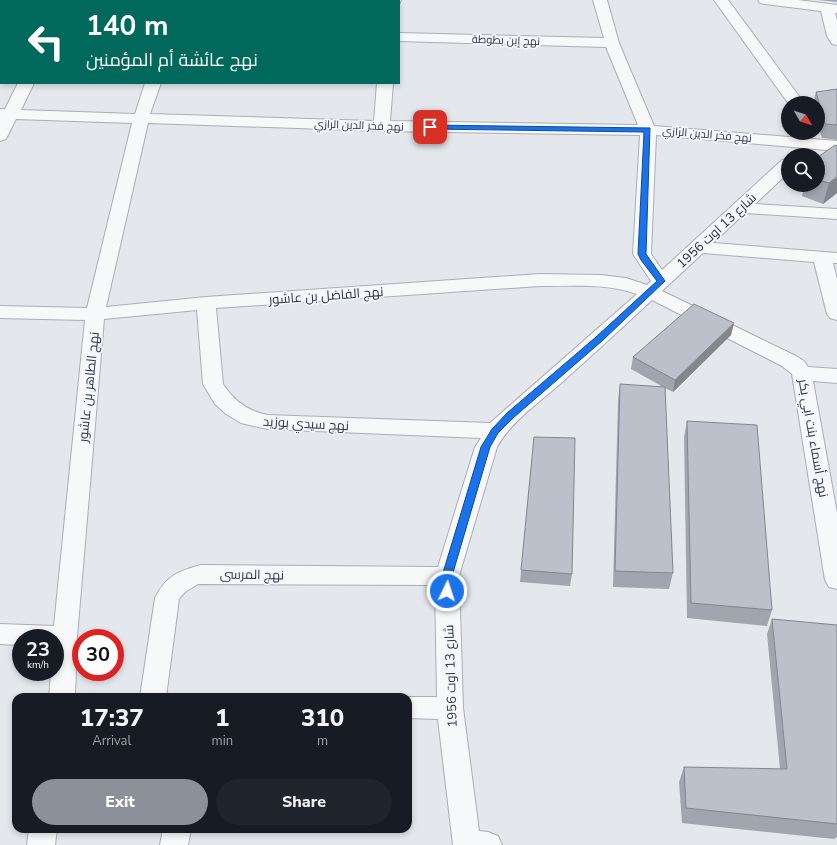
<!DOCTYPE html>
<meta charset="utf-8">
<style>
body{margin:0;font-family:"Nunito Sans",Cairo,sans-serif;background:#20242c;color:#f1f3f6;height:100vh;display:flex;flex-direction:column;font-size:15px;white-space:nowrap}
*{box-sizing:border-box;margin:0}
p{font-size:13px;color:#9ea1a6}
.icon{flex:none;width:22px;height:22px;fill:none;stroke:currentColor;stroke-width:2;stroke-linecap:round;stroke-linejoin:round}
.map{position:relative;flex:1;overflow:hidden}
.side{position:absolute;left:12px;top:693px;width:400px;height:140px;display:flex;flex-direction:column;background:#171b24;border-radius:12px;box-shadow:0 2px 6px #0003}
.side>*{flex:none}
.hud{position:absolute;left:0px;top:0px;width:400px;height:84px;box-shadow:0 2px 6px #0003;background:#00695c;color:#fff;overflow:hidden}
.needle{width:26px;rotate:129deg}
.tools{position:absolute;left:781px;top:96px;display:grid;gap:8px}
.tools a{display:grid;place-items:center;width:44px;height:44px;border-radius:50%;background:#171b24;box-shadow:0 2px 6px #0003;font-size:20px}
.speed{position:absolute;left:12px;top:629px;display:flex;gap:8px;font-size:20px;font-weight:700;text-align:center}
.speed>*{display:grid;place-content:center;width:52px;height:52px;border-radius:50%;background:#171b24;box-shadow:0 2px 6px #0003;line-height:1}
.speed small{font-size:10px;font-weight:400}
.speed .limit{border:6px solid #d22;background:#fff;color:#111}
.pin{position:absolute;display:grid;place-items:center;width:34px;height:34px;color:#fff;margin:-17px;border-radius:8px;box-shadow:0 2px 6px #0006}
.me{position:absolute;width:44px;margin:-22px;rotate:4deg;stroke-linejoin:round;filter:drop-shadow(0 0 3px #0008)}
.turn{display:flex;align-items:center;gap:14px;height:84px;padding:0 20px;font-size:18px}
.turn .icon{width:52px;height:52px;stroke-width:2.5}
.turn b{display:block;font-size:28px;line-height:34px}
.eta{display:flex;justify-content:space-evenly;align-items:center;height:68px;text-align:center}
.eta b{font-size:24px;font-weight:800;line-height:28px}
.action{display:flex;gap:8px;margin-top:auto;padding:8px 20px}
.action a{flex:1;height:46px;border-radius:24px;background:#8c9099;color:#fff;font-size:16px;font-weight:800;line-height:46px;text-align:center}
.action a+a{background:#20242c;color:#f1f3f6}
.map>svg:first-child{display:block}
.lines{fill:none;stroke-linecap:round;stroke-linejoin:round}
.street-casing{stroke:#a9aeb7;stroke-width:2}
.street{fill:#f7f8fa;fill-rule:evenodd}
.wall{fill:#a1a5ae}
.shaded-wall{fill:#83868d}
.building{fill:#bbc0ca;stroke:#83868d}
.route{fill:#1a73e8;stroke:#114b97}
.labels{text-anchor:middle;stroke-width:3.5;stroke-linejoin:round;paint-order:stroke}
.far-street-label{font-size:11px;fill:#2b3445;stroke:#f4f6f9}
.street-label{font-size:13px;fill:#2b3445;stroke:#f4f6f9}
</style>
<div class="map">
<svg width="837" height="845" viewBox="0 0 837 845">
<rect width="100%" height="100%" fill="#e4e7ec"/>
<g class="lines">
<g class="street-casing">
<g id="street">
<rect x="174" y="0" width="14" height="1"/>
<path d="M387,0H401L399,4V1Z"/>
<path d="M593,0H607L619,43L654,126L837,141V151L656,135L651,254L662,270L782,160L788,159V173L755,204L837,209V219L745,213L713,243L837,253V263H833L837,279V320L830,318L827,314L814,262L703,253L662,291L796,356L804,361L808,367L837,369V383L813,381L837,513V589L829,587L825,580L792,374L782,366L652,300C621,329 590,357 559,385C537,404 511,422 497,447L459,576L463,708L479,831L488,832L498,836L502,845H453L438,719L408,718V697H405H437L435,585L198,584L185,592L179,599L166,697H140L155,598C166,576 178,571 201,565L438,567L475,447L481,438L267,429L241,423L226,414L215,404L203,384L197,310L104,319L77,637L75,697H49L51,672H55V638H21V645L0,644V624L54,626L85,320L0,318V306L87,308L132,123L16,119L6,139L0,141V109H5L18,83H34L21,110L135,114L145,83H161L150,114L374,121L377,83H393L390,121L638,125L606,47L399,41V33L604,38ZM148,123L382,131L640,135L633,254L651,281L647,285L626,278L601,275L540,274L206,297L106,307ZM540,286C572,286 606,283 637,294L490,423L267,415C248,411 234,401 223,384L216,308Z"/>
<path d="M714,0H728L804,103H788Z"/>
<path d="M758,0H798L837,5V13H835L837,20V45L832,44L827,36L821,11L765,4L760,3Z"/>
<path d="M29,829H57L55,845H27Z"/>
<path d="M163,829H191L188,845H160Z"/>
</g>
</g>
<use href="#street" class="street"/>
</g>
<g class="wall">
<path d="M818,0H837V2Z"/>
<path d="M837,89V140L822,138L818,126V103H813L816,92Z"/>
<path d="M837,146V193L823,204L802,196L805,185H818V157Z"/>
<path d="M734,323L731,335L673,392L665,388L673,573L669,589L613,587L618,400L620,384L663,387L631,369L633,357Z"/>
<path d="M687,421L772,610L767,626L687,618L684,437Z"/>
<path d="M534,437L572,574L570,586L520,582Z"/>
<path d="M772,619L837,625V837L834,839L682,823L679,782L684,767L780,769L767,634Z"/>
</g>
<g class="shaded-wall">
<path d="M837,177V193L823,204L829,183Z"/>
<path d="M734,323L731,335L673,392L675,380Z"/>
</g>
<g class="building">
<path d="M837,89V125L825,124L816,92Z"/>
<path d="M835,145L837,146V177L829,183L818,180V167H819L818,166V157Z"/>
<path d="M694,304L734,323L675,380L633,357Z"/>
<path d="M620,384L665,387L673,573L615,571Z"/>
<path d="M687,421L757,425L772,610L691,603Z"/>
<path d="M534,437L575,438L572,574L521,570Z"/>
<path d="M772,619L837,625V824L686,808L684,767L787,769Z"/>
</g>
<path class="route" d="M427,125L650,128L646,254L665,281L602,341L513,418L498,433L490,447L452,576L453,591L451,594L447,595L444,594L442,591V576L481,447L492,429L507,413L596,337L657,281L641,260L638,254L644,132L430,129L426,127Z"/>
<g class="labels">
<g class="far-street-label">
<text transform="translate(506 40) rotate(2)" y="4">نهج إبن بطوطة</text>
<text transform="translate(359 125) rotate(2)" y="4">نهج فخر الدين الرازي</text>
<text transform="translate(707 134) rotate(5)" y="4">نهج فخر الدين الرازي</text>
</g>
<g class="street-label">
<text transform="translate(716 230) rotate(-43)" y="5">شارع 13 اوت 1956</text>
<text transform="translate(326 295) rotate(-4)" y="5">نهج الفاضل بن عاشور</text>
<text transform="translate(88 387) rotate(-84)" y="5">نهج الطاهر بن عاشور</text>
<text transform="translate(306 423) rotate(3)" y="5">نهج سيدي بوزيد</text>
<text transform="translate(814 438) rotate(80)" y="5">نهج أسماء بنت ابي بكر</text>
<text transform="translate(252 574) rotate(1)" y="5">نهج المرسى</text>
<text transform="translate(450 676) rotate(-92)" y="5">شارع 13 اوت 1956</text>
</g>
</g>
</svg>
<div class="tools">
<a><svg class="needle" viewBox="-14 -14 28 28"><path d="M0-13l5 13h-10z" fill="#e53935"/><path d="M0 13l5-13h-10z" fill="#9ea1a6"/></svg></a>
<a><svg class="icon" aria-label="search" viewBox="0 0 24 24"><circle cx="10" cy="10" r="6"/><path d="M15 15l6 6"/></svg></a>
</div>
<div class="speed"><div>23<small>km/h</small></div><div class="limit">30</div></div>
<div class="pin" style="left:430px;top:127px;background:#d93025"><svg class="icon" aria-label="arrive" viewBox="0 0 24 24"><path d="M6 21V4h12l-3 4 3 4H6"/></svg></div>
<svg class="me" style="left:447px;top:591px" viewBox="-20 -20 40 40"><circle r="17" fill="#1a73e8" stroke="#fff" stroke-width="3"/><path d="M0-11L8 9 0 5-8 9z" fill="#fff"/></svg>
<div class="hud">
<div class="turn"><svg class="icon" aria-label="left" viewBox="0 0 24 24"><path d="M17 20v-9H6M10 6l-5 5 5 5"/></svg><div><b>140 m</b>نهج عائشة أم المؤمنين</div></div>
</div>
<section class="side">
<div class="eta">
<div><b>17:37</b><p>Arrival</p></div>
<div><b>1</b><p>min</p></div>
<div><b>310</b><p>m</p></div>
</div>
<div class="action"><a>Exit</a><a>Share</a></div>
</section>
</div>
